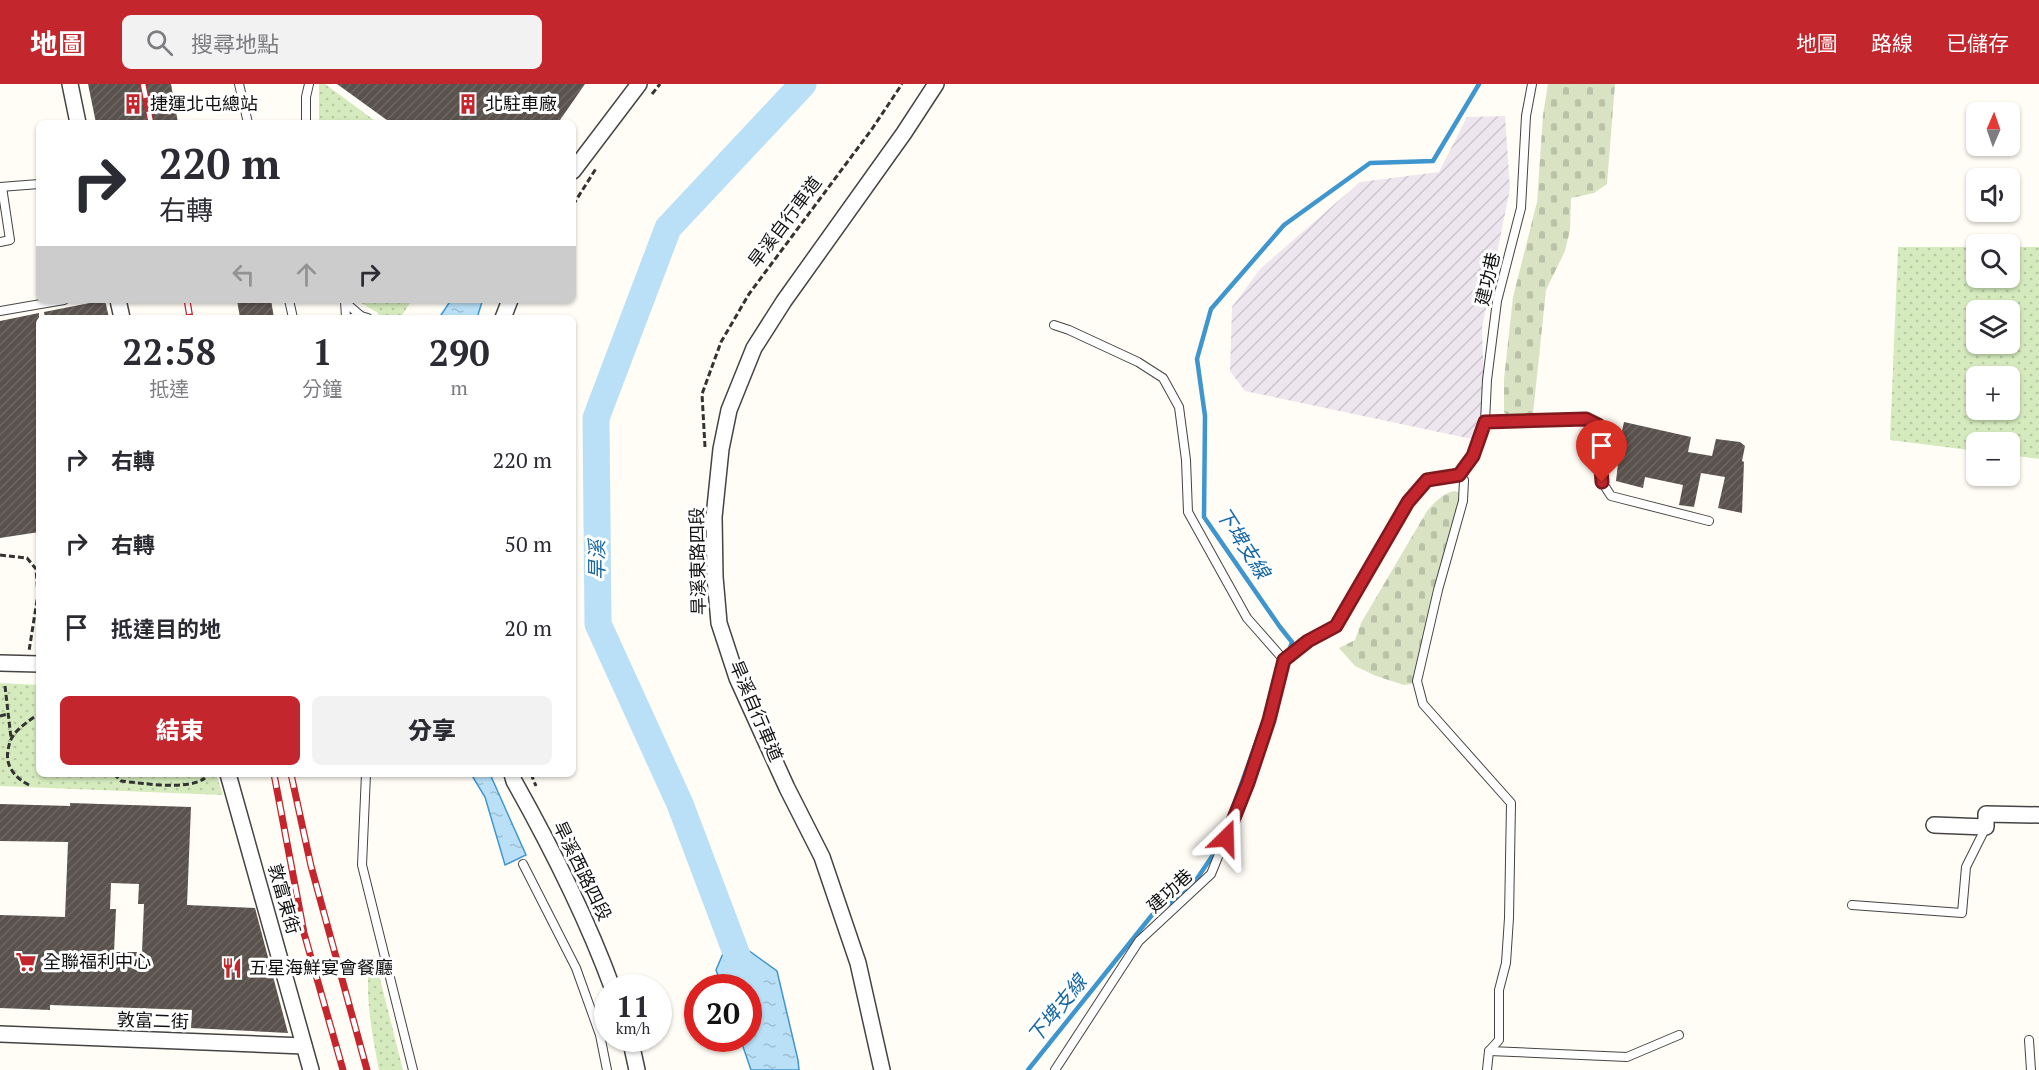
<!DOCTYPE html>
<html lang="zh-TW">
<meta charset="utf-8">
<style>
body{margin:0;font-family:"PT Serif","Noto Sans TC",serif;background:#f2f2f3;color:#2b2b33;height:100vh;display:flex;flex-direction:column;font-size:22px;white-space:nowrap}
*{box-sizing:border-box;margin:0}
p{font-size:20px;color:#7c7c81}
.icon{flex:none;width:33px;height:33px;fill:none;stroke:currentColor;stroke-width:2;stroke-linecap:round;stroke-linejoin:round}
.map{position:relative;flex:1;overflow:hidden}
.drawer{position:absolute;left:36px;top:231px;width:540px;height:462px;display:flex;flex-direction:column;background:#fff;border-radius:9px;box-shadow:0 2px 4px #0004}
.drawer>*{flex:none}
.banner{position:absolute;left:36px;top:36px;width:540px;height:183px;border-radius:9px;box-shadow:0 2px 4px #0004;background:#fff;color:#2b2b33;overflow:hidden}
.needle{width:39px;rotate:2deg}
.controls{position:absolute;left:1966px;top:18px;display:grid;gap:12px}
.controls a{display:grid;place-items:center;width:54px;height:54px;border-radius:9px;background:#fff;box-shadow:0 2px 4px #0004;font-size:30px}
.speed{position:absolute;left:594px;top:890px;display:flex;gap:12px;font-size:30px;font-weight:700;text-align:center}
.speed>*{display:grid;place-content:center;width:78px;height:78px;border-radius:50%;background:#fff;box-shadow:0 2px 4px #0004;line-height:1}
.speed small{font-size:15px;font-weight:400}
.speed .limit{border:9px solid #d22;background:#fff;color:#111}
.pin{position:absolute;display:grid;place-items:center;width:51px;height:51px;color:#fff;margin:-62px -26px;border-radius:50% 50% 50% 0;rotate:-45deg;box-shadow:0 0 6px #0007}
.pin .icon{rotate:45deg}
.me{position:absolute;width:66px;margin:-33px;rotate:22deg;stroke-linejoin:round;filter:drop-shadow(0 0 4px #0008)}
.turn{display:flex;align-items:center;gap:21px;height:126px;padding:0 24px;font-size:27px}
.turn .icon{width:78px;height:78px;stroke-width:2.5}
.turn b{display:block;font-size:42px;line-height:51px}
.lanes{display:flex;align-items:center;height:57px;padding:0 24px;background:#0003;justify-content:center;gap:30px;direction:ltr}
.lanes .off{opacity:.35}
.eta{display:flex;justify-content:space-evenly;align-items:center;height:102px;text-align:center}
.eta b{font-size:36px;font-weight:800;line-height:42px}
.primary-button{display:flex;gap:12px;margin-top:auto;padding:12px 24px}
.primary-button a{flex:1;height:69px;border-radius:9px;background:#c4262e;color:#fff;font-size:24px;font-weight:800;line-height:69px;text-align:center}
.primary-button a+a{background:#f2f2f3;color:#2b2b33}
ul{padding:0;list-style:none}
li{display:flex;align-items:center;gap:18px;height:84px;padding:0 24px}
li div{flex:1}
li b{display:block;font-size:22px}
li em{font-style:normal}
header{display:flex;align-items:center;gap:36px;box-sizing:border-box;height:84px;padding:0 30px;background:#c4262e;color:#fff}
header strong{font-size:28px}
nav{display:flex;gap:33px;margin-inline-start:auto;font-size:21px}
.search{width:420px;height:54px;background:#f2f2f3;display:flex;align-items:center;gap:15px;box-sizing:border-box;padding:0 21px;border-radius:9px;color:#7c7c81;font-size:22px}
.map>svg:first-child{display:block}
.industrial{fill:url(#industrial-furrows)}
.grass{fill:url(#grass-dots);fill-rule:evenodd}
.cemetery{fill:url(#cemetery-stones)}
.water{fill:url(#water-ripples);stroke:#3f96cf;stroke-width:1.5}
.lines{fill:none;stroke-linecap:round;stroke-linejoin:round}
.stream{stroke:#3f96cf;stroke-width:4.5}
.river{stroke:#b9e0f7;stroke-width:27}
.building{fill:url(#building-hatch);fill-rule:evenodd}
.lane-casing{stroke:#444;stroke-width:10}
.street-casing{stroke:#444;stroke-width:18}
.path{stroke:#333;stroke-width:3;stroke-dasharray:6 3;stroke-linecap:butt}
.lane{stroke:#fff;stroke-width:8}
.street{stroke:#fff;stroke-width:15}
.rail-casing{stroke:#c4262e;stroke-width:7}
.rail{stroke:#fff;stroke-width:4.5;stroke-dasharray:14;stroke-linecap:butt}
.route-casing{stroke:#7f191e;stroke-width:15}
.route{stroke:#c4262e;stroke-width:10}
.labels{text-anchor:middle;stroke-width:6;stroke-linejoin:round;paint-order:stroke}
.poi-label{font-size:18px;fill:#111;stroke:#fff;text-anchor:start}
.street-label{font-size:18px;fill:#111;stroke:#fff}
.water-label{font-size:20px;font-style:italic;fill:#1768a6;stroke:#fff}
</style>
<header>
<strong>地圖</strong>
<div class="search"><svg class="icon" aria-label="search" viewBox="0 0 24 24"><circle cx="10" cy="10" r="6"/><path d="M15 15l6 6"/></svg>搜尋地點</div>
<nav><a>地圖</a><a>路線</a><a>已儲存</a></nav>
</header>
<div class="map">
<svg width="2039" height="986" viewBox="0 0 2039 986">
<defs>
<pattern id="industrial-furrows" width="10" height="10" patternUnits="userSpaceOnUse" patternTransform="scale(1.5)"><rect width="10" height="10" fill="#eee6ef"/><path d="M-1 1l2-2M0 10L10 0M9 11l2-2" fill="none" stroke="#cbc4cc"/></pattern>
<pattern id="grass-dots" width="8" height="8" patternUnits="userSpaceOnUse" patternTransform="scale(1.5)"><rect width="8" height="8" fill="#d5ebbd"/><path d="M2 2h.1M6 6h.1" fill="none" stroke="#b6c8a1" stroke-width="1.8" stroke-linecap="round"/></pattern>
<pattern id="cemetery-stones" width="16" height="16" patternUnits="userSpaceOnUse" patternTransform="scale(1.5)"><rect width="16" height="16" fill="#d9e3c4"/><path d="M2 7V4a2 2 0 0 1 4 0v3zM10 15v-3a2 2 0 0 1 4 0v3z" fill="#b9c2a7"/></pattern>
<pattern id="water-ripples" width="26" height="14" patternUnits="userSpaceOnUse" patternTransform="scale(1.5)"><rect width="26" height="14" fill="#b9e0f7"/><path d="M2 4q2-2 4 0t4 0M15 11q2-2 4 0t4 0" fill="none" stroke="#9ebfd3"/></pattern>
<pattern id="building-hatch" width="6" height="6" patternUnits="userSpaceOnUse" patternTransform="scale(1.5)"><rect width="6" height="6" fill="#5a524d"/><path d="M-1 1l2-2M0 6l6-6M5 7l2-2" fill="none" stroke="#6d6662"/></pattern>
</defs>
<rect width="100%" height="100%" fill="#fffdf5"/>
<path class="industrial" d="M1505,32L1510,105L1482,244L1486,358L1245,307L1230,287L1232,223L1260,185L1360,98L1439,88L1467,33Z"/>
<g class="grass">
<path d="M319,0H325L378,39H319Z"/>
<path d="M1898,163H1977V194H2010V163H2039V375L2010,371V358H1977V367L1890,356ZM1977,226H2010V260H1977ZM1977,292H2010V326H1977Z"/>
<path d="M356,216H412L400,234H381L378,229Z"/>
<path d="M0,599L39,601V690H216L223,711L0,702Z"/>
<path d="M374,871L403,986H379C374,959 360,895 374,871Z"/>
</g>
<g class="cemetery">
<path d="M1548,0H1615L1607,100L1594,109L1571,114L1570,146L1565,167L1546,206L1533,330L1528,335L1511,336L1504,328V295L1513,213L1537,118L1543,31Z"/>
<path d="M1455,407L1461,409L1454,447L1433,505L1419,599L1404,601L1376,592L1355,582L1339,564L1355,556L1361,539L1427,427C1434,419 1444,408 1455,407Z"/>
</g>
<g class="water">
<path d="M451,216H480L482,218L477,234H439Z"/>
<path d="M471,690H490L526,771L505,781L485,713Z"/>
<path d="M730,853L777,887L798,976L799,986H751L740,954H748V903H722L716,886Z"/>
</g>
<g class="lines">
<g class="stream">
<path d="M1287,573L1292,558L1280,543L1204,433L1205,332L1197,275L1211,225L1284,141L1370,79L1433,77L1479,0"/>
<path d="M1028,986L1152,831L1190,805L1219,762L1269,623"/>
</g>
<path class="river" d="M743,887L680,720L598,540L596,334L668,144L803,0"/>
</g>
<g class="building">
<path d="M88,0H171L178,39H96Z"/>
<path d="M337,0H585L558,39H391Z"/>
<path d="M105,216L109,234H45L44,228Z"/>
<path d="M237,216H271L274,234H240Z"/>
<path d="M39,229V448L0,454V237Z"/>
<path d="M1624,338L1691,353L1688,368L1712,372L1716,355L1740,358L1745,362L1742,377L1744,378L1742,429L1718,424L1725,393L1701,389L1694,423L1679,421L1683,401L1645,393L1643,404L1616,397L1620,362L1619,361Z"/>
<path d="M70,719L191,723L187,821L255,824L288,949L191,944L192,926L50,921V926L0,924V831L65,833L68,758L0,757V720L70,722ZM111,799L139,800L138,820H144L142,868H114L116,825H110Z"/>
</g>
<g class="lines">
<g class="lane-casing">
<g id="lane">
<path d="M239,0L248,39"/>
<path d="M306,39V13L309,0"/>
<path d="M0,103L39,100"/>
<path d="M0,158L10,156L2,103"/>
<path d="M289,216L293,234"/>
<path d="M345,217L346,234"/>
<path d="M346,219L361,232"/>
<path d="M0,227L64,216"/>
<path d="M352,234L361,232L368,234"/>
<path d="M1054,241L1069,246L1138,278L1163,294L1179,323L1186,376L1188,428L1247,534L1284,576"/>
<path d="M1485,338L1585,335L1598,341L1602,398L1611,412L1709,437"/>
<path d="M1459,391L1464,396L1463,417L1438,506L1417,597L1423,620L1511,719L1509,834L1506,879L1499,906V956L1489,967L1487,986"/>
<path d="M366,690L362,781L413,986"/>
<path d="M523,780L576,884L600,951L607,986"/>
<path d="M1852,821L1962,829L1966,783L1986,743"/>
<path d="M2029,956L2031,986"/>
<path d="M1489,967L1627,973L1679,951"/>
<path d="M1055,986L1139,857L1211,790L1248,699L1269,636L1284,576L1308,557L1336,542L1408,418L1427,396L1459,391L1473,372L1485,338L1487,296L1497,217L1521,124L1526,32L1532,0"/>
</g>
</g>
<g class="street-casing">
<g id="street">
<path d="M70,0L78,39"/>
<path d="M573,87L639,0"/>
<path d="M118,216L122,234"/>
<path d="M503,234L510,216"/>
<path d="M0,579L39,580"/>
<path d="M228,690L311,986"/>
<path d="M512,690L514,697C551,763 586,832 612,903"/>
<path d="M1934,741L1986,743V730L2039,731"/>
<path d="M0,950L304,962"/>
<path d="M630,954L637,986"/>
<path d="M882,986L858,879L822,773L787,704L737,594L719,539L715,493L714,433L721,365L729,326L754,264L784,217L904,49L936,0"/>
</g>
</g>
<g class="path">
<path d="M652,10L660,0"/>
<path d="M573,121L597,83"/>
<path d="M705,363L702,310L721,258L749,210L872,45L902,0"/>
<path d="M698,426L696,442L699,500"/>
<path d="M0,471L27,474L36,485L38,510L29,567"/>
<path d="M5,602L11,654"/>
<path d="M0,632L8,630"/>
<path d="M114,690L121,697C141,699 189,707 205,694"/>
<path d="M531,690L536,702"/>
<path d="M29,701C15,694 5,682 8,666C9,661 10,656 13,652C19,643 30,636 39,630"/>
<path d="M584,796L593,814"/>
</g>
<use href="#lane" class="lane"/>
<use href="#street" class="street"/>
<g class="rail-casing">
<g id="rail">
<path d="M143,0L151,39"/>
<path d="M187,216L190,234"/>
<path d="M274,690L304,849L343,986"/>
<path d="M291,690L311,782L367,986"/>
</g>
</g>
<use href="#rail" class="rail"/>
</g>
<g class="lines">
<g class="route-casing">
<path id="route" d="M1226,754L1248,699L1269,636L1284,576L1308,557L1336,542L1408,418L1427,396L1459,391L1473,372L1485,338L1586,335L1598,341L1602,398"/>
</g>
<use href="#route" class="route"/>
</g>
<defs>
<g id="building-bare" transform="scale(1.62)"><path d="M-4-6H4V6H1V3H-1V6H-4ZM-2.5-4.3h1.7v1.8h-1.7ZM.8-4.3h1.7v1.8H.8ZM-2.5-1h1.7V.8h-1.7ZM.8-1h1.7V.8H.8Z" fill="#c4262e" stroke="#fff" stroke-width="2.5" paint-order="stroke"/></g>
<g id="supermarket-bare" transform="scale(1.62)"><path d="M-6-5.5h2.5l.6 2H6L4.5 2H-2.5L-4.4-4H-6ZM-1.5 3.2a1.3 1.3 0 1 0 .1 0ZM3 3.2a1.3 1.3 0 1 0 .1 0Z" fill="#c4262e" stroke="#fff" stroke-width="2.5" paint-order="stroke"/></g>
<g id="restaurant-bare" transform="scale(1.62)"><path d="M-5-6h1v4h1v-4h1v4h1v-4h1v5L-1.5 .5V6h-2V.5L-5-1ZM5-6V6H3V1.5H1.5Q1.5-4 5-6Z" fill="#c4262e" stroke="#fff" stroke-width="2.5" paint-order="stroke"/></g>
</defs>
<g fill-rule="evenodd">
<use href="#building-bare" x="133" y="20"/>
<use href="#building-bare" x="468" y="20"/>
<use href="#supermarket-bare" x="26" y="878"/>
<use href="#restaurant-bare" x="232" y="884"/>
</g>
<g class="labels">
<g class="poi-label">
<text x="150" y="26">捷運北屯總站</text>
<text x="485" y="26">北駐車廠</text>
<text x="43" y="884">全聯福利中心</text>
<text x="249" y="890">五星海鮮宴會餐廳</text>
</g>
<g class="street-label">
<text transform="translate(785 138) rotate(-53)" y="6">旱溪自行車道</text>
<text transform="translate(1488 195) rotate(-77)" y="6">建功巷</text>
<text transform="translate(698 477) rotate(-91)" y="6">旱溪東路四段</text>
<text transform="translate(756 627) rotate(67)" y="6">旱溪自行車道</text>
<text transform="translate(582 787) rotate(64)" y="6">旱溪西路四段</text>
<text transform="translate(1170 807) rotate(-43)" y="6">建功巷</text>
<text transform="translate(284 815) rotate(74)" y="6">敦富東街</text>
<text transform="translate(153 937) rotate(2)" y="6">敦富二街</text>
</g>
<g class="water-label">
<text transform="translate(1243 459) rotate(57)" y="7">下埤支線</text>
<text transform="translate(597 476) rotate(-90)" y="7">旱溪</text>
<text transform="translate(1057 925) rotate(-51)" y="7">下埤支線</text>
</g>
</g>
</svg>
<div class="controls">
<a><svg class="needle" viewBox="-14 -14 28 28"><path d="M0-13l5 13h-10z" fill="#e53935"/><path d="M0 13l5-13h-10z" fill="#7c7c81"/></svg></a>
<a><svg class="icon" aria-label="sound" viewBox="0 0 24 24"><path d="M4 9h4l5-4v14l-5-4H4zM17 9q2 3 0 6"/></svg></a>
<a><svg class="icon" aria-label="search" viewBox="0 0 24 24"><circle cx="10" cy="10" r="6"/><path d="M15 15l6 6"/></svg></a>
<a><svg class="icon" aria-label="layers" viewBox="0 0 24 24"><path d="M12 4l9 5-9 5-9-5zM3 14l9 5 9-5"/></svg></a>
<a>+</a>
<a>−</a>
</div>
<div class="speed"><div>11<small>km/h</small></div><div class="limit">20</div></div>
<div class="pin" style="left:1602px;top:398px;background:#d93025"><svg class="icon" aria-label="arrive" viewBox="0 0 24 24"><path d="M6 21V4h12l-3 4 3 4H6"/></svg></div>
<svg class="me" style="left:1226px;top:754px" viewBox="-20 -20 40 40"><path d="M0-17L14 15 0 8-14 15z" fill="#c4262e" stroke="#fff" stroke-width="4"/></svg>
<div class="banner">
<div class="turn"><svg class="icon" aria-label="right" viewBox="0 0 24 24"><path d="M7 20v-9h11M14 6l5 5-5 5"/></svg><div><b>220 m</b>右轉</div></div>
<div class="lanes"><svg class="icon off" aria-label="left" viewBox="0 0 24 24"><path d="M17 20v-9H6M10 6l-5 5 5 5"/></svg><svg class="icon off" aria-label="ahead" viewBox="0 0 24 24"><path d="M12 20V5M6 11l6-6 6 6"/></svg><svg class="icon" aria-label="right" viewBox="0 0 24 24"><path d="M7 20v-9h11M14 6l5 5-5 5"/></svg></div>
</div>
<section class="drawer">
<div class="eta">
<div><b>22:58</b><p>抵達</p></div>
<div><b>1</b><p>分鐘</p></div>
<div><b>290</b><p>m</p></div>
</div>
<ul>
<li><svg class="icon" aria-label="right" viewBox="0 0 24 24"><path d="M7 20v-9h11M14 6l5 5-5 5"/></svg><div><b>右轉</b></div><em>220 m</em></li>
<li><svg class="icon" aria-label="right" viewBox="0 0 24 24"><path d="M7 20v-9h11M14 6l5 5-5 5"/></svg><div><b>右轉</b></div><em>50 m</em></li>
<li><svg class="icon" aria-label="arrive" viewBox="0 0 24 24"><path d="M6 21V4h12l-3 4 3 4H6"/></svg><div><b>抵達目的地</b></div><em>20 m</em></li>
</ul>
<div class="primary-button"><a>結束</a><a>分享</a></div>
</section>
</div>
